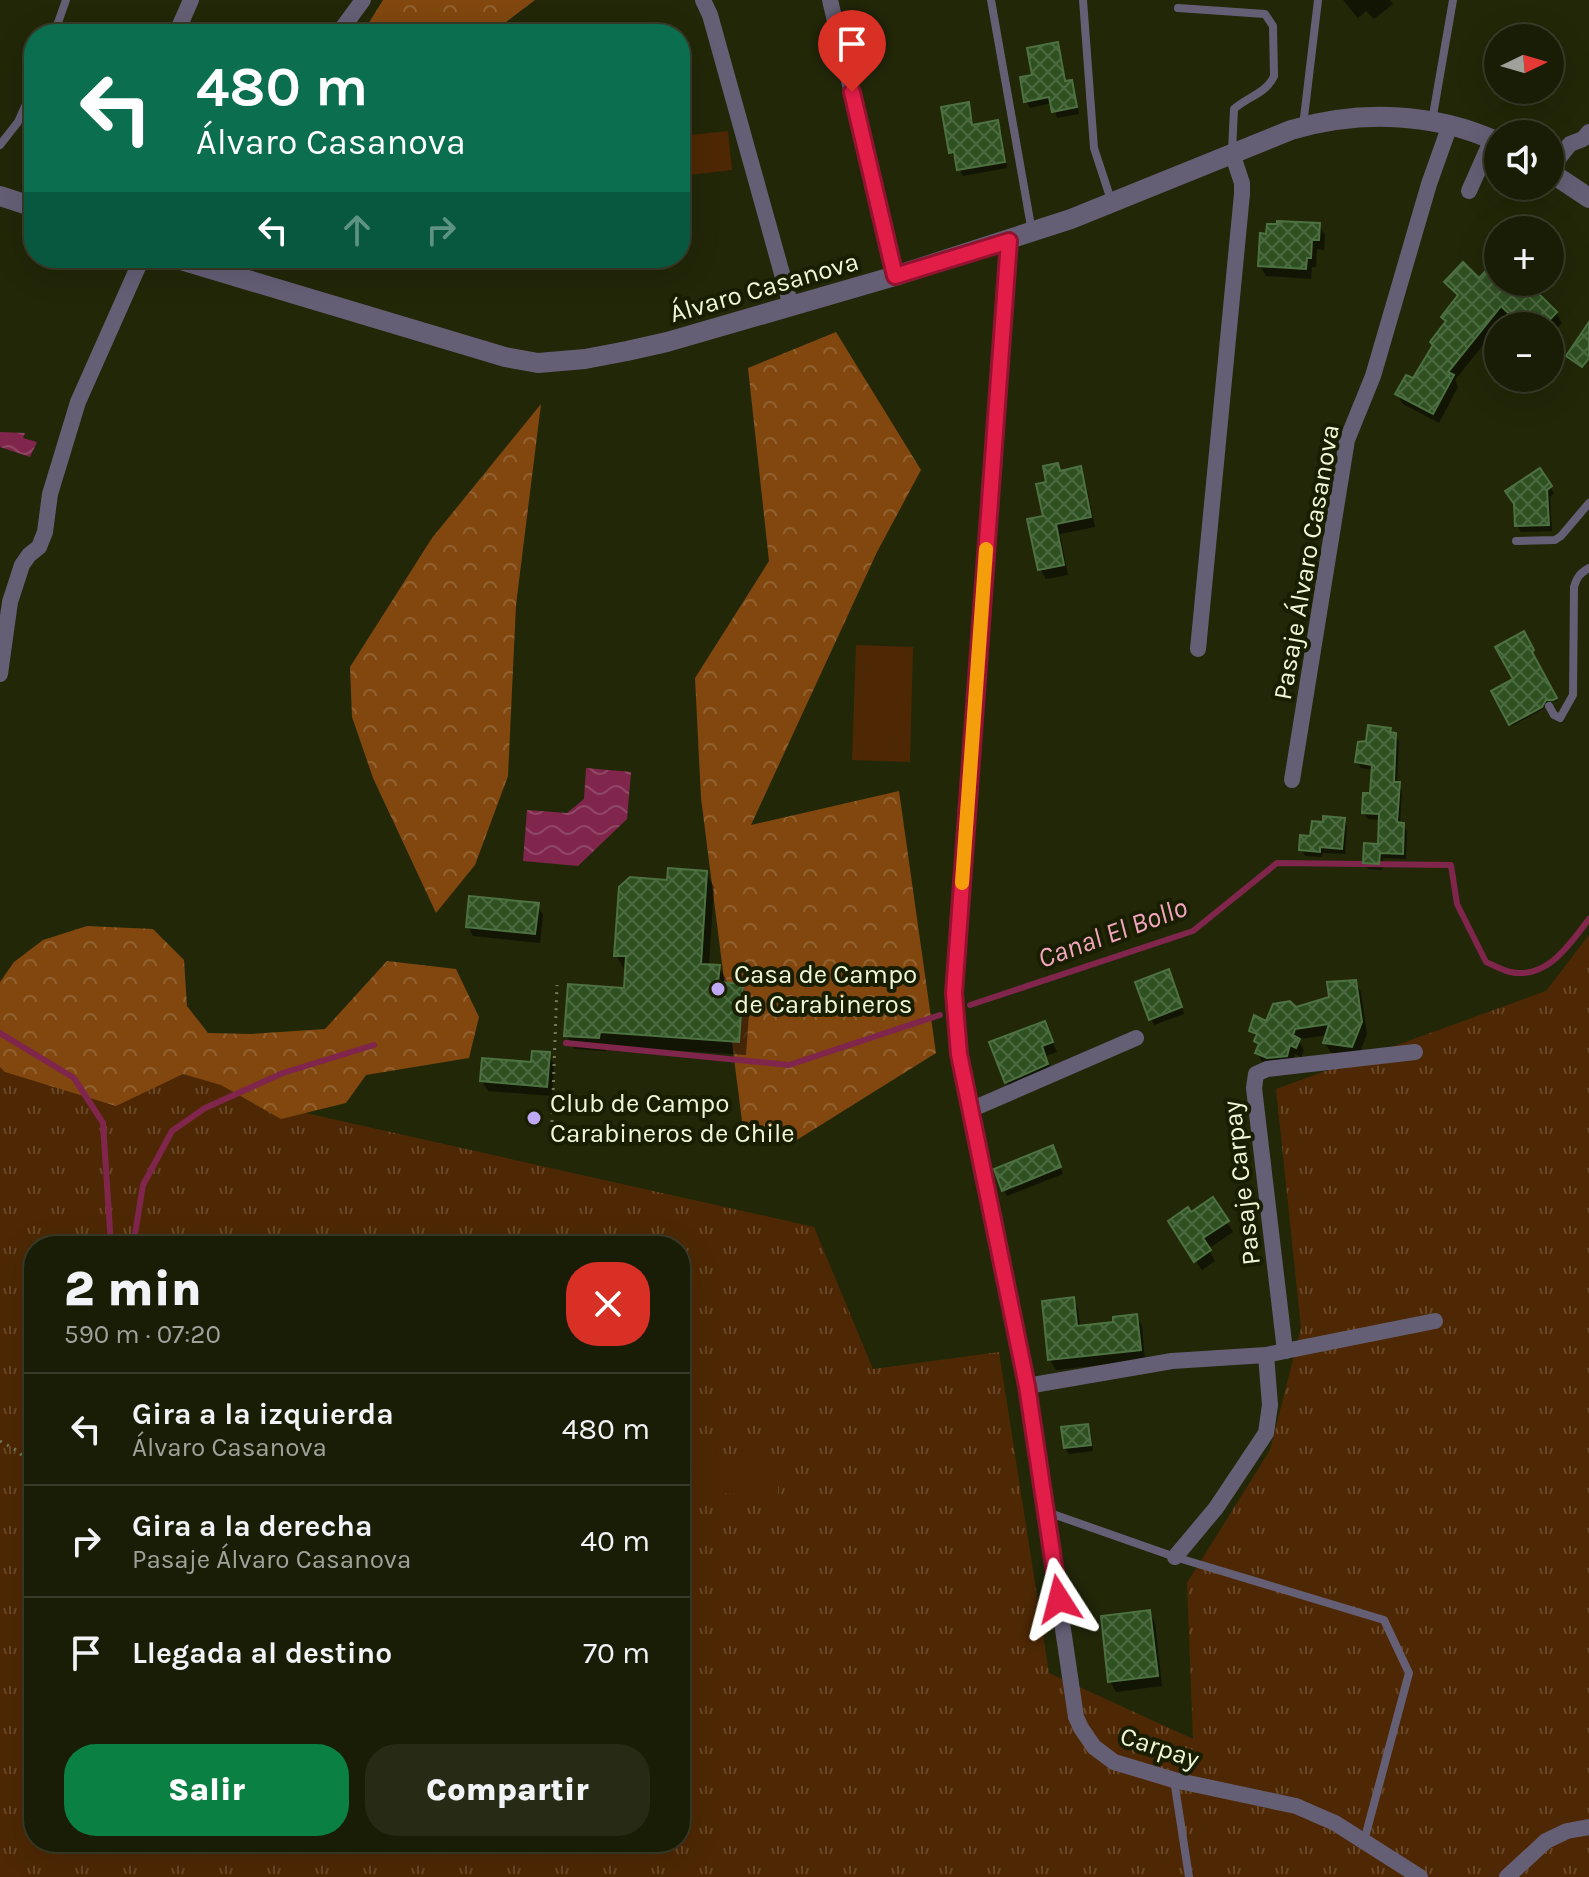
<!DOCTYPE html>
<html lang="es">
<meta charset="utf-8">
<style>
body{margin:0;font-family:Karla,sans-serif;background:#272a14;color:#f1f3f6;height:100vh;display:flex;flex-direction:column;font-size:30px;white-space:nowrap}
*{box-sizing:border-box;margin:0}
p{font-size:26px;color:#9fa29b}
.icon{flex:none;width:44px;height:44px;fill:none;stroke:currentColor;stroke-width:2;stroke-linecap:round;stroke-linejoin:round}
.map{position:relative;flex:1;overflow:hidden}
.panel{position:absolute;left:24px;top:1236px;width:666px;height:616px;display:flex;flex-direction:column;background:#1a1d06;border-radius:32px;box-shadow:0 8px 32px #0002,0 0 0 2px #383b28}
.panel>*{flex:none}
.top-card{position:absolute;left:24px;top:24px;width:666px;height:244px;border-radius:32px;box-shadow:0 8px 32px #0002,0 0 0 2px #383b28;background:#0b6e4f;color:#fff;overflow:hidden}
.needle{width:52px;rotate:85deg}
.tools{position:absolute;left:1484px;top:24px;display:grid;gap:16px}
.tools a{display:grid;place-items:center;width:80px;height:80px;border-radius:50%;background:#1a1d06;box-shadow:0 8px 32px #0002,0 0 0 2px #383b28;font-size:40px}
.pin{position:absolute;display:grid;place-items:center;width:68px;height:68px;color:#fff;margin:-82px -34px;border-radius:50% 50% 50% 0;rotate:-45deg;box-shadow:0 0 8px #0007}
.pin .icon{rotate:45deg}
.me{position:absolute;width:88px;margin:-44px;rotate:351deg;stroke-linejoin:round;filter:drop-shadow(0 0 6px #0008)}
.turn{display:flex;align-items:center;gap:28px;height:168px;padding:0 40px;font-size:36px}
.turn .icon{width:104px;height:104px;stroke-width:2.5}
.turn b{display:block;font-size:56px;line-height:68px}
.lanes{display:flex;align-items:center;height:76px;padding:0 40px;background:#0003;justify-content:center;gap:40px;direction:ltr}
.lanes .off{opacity:.35}
.round{display:grid;place-items:center;flex:none;width:84px;height:84px;border-radius:32px;background:#272a14}
.overview{display:flex;align-items:center;justify-content:space-between;height:136px;padding:0 40px}
h1{font-size:48px;font-weight:800;line-height:60px}
.cta{display:flex;gap:16px;margin-top:auto;padding:16px 40px}
.cta a{flex:1;height:92px;border-radius:32px;background:#0b8043;color:#fff;font-size:32px;font-weight:800;line-height:92px;text-align:center}
.cta a+a{background:#272a14;color:#f1f3f6}
ul{padding:0;list-style:none}
li{display:flex;align-items:center;gap:24px;height:112px;padding:0 40px;border-top:2px solid #383b28}
li div{flex:1}
li b{display:block;font-size:30px}
li em{font-style:normal}
.map>svg:first-child{display:block}
.grass{fill:url(#grass-tufts);fill-rule:evenodd}
.forest{fill:url(#forest-crowns)}
.pitch{fill:#4e2804}
.water{fill:url(#water-waves)}
.shadow{fill:#0007}
.lines{fill:none;stroke-linecap:round;stroke-linejoin:round}
.stream{stroke:#80264d;stroke-width:6}
.building{fill:url(#building-cross-hatch);stroke:#4d7141;stroke-width:2}
.path{stroke:#727859;stroke-width:3;stroke-dasharray:2 6;stroke-linecap:butt}
.service{stroke:#655f76;stroke-width:8}
.minor{stroke:#655f76;stroke-width:16}
.tertiary{stroke:#655f76;stroke-width:20}
.route-casing{stroke:#92132f;stroke-width:20}
.route{stroke:#e11d48;stroke-width:14}
.slow{stroke:#f59e0b;stroke-width:14}
.poi-dot{fill:#bfa8f4;stroke:#191e01;stroke-width:3}
.labels{text-anchor:middle;stroke-width:8;stroke-linejoin:round;paint-order:stroke}
.street-label{font-size:26px;fill:#eff7d7;stroke:#191e01}
.poi-label{font-size:26px;fill:#eff7d7;stroke:#191e01;text-anchor:start}
.water-label{font-size:28px;font-style:italic;fill:#f2a6bf;stroke:#191e01}
</style>
<div class="map">
<svg width="1589" height="1877" viewBox="0 0 1589 1877">
<defs>
<pattern id="grass-tufts" width="24" height="20" patternUnits="userSpaceOnUse" patternTransform="scale(2)"><rect width="24" height="20" fill="#4e2804"/><path d="M3 7l-1-3M5 7V3M7 7l1-3M15 17l-1-3M17 17v-4M19 17l1-3" fill="none" stroke="#684828"/></pattern>
<pattern id="forest-crowns" width="20" height="18" patternUnits="userSpaceOnUse" patternTransform="scale(2)"><rect width="20" height="18" fill="#81470f"/><path d="M2 6a3 3 0 1 1 6 0M12 15a3 3 0 1 1 6 0" fill="none" stroke="#936231"/></pattern>
<pattern id="water-waves" width="16" height="10" patternUnits="userSpaceOnUse" patternTransform="scale(2)"><rect width="16" height="10" fill="#80264d"/><path d="M0 5q4-4 8 0t8 0" fill="none" stroke="#924666"/></pattern>
<pattern id="building-cross-hatch" width="8" height="8" patternUnits="userSpaceOnUse" patternTransform="scale(2)"><rect width="8" height="8" fill="#2f5122"/><path d="M0 0l8 8M0 8l8-8" fill="none" stroke="#4d6b41"/></pattern>
</defs>
<rect width="100%" height="100%" fill="#222708"/>
<path class="grass" d="M1589,935V1877H0V1043L201,1053L292,1110L814,1227L873,1369L999,1352L1049,1673L1193,1739L1187,1583L1270,1450L1301,1328L1276,1089L1546,991ZM34,1246H680V1842H34Z"/>
<g class="forest">
<path d="M383,0H535L490,34H362Z"/>
<path d="M836,332L921,470L877,552L751,825L899,791L936,1053L792,1143L743,1129L701,798L695,678L769,561L748,368Z"/>
<path d="M541,404L516,605L508,776L475,865L436,913L373,778L352,717L350,667L432,538Z"/>
<path d="M87,926L153,929L184,960L187,1006L208,1033L251,1034L325,1029L387,961L456,969L479,1017L469,1058L366,1075L346,1103L281,1119L221,1085L183,1074L116,1106L5,1072L0,1067V982L14,962L43,940Z"/>
</g>
<g class="pitch">
<path d="M728,131L732,170L680,176V136Z"/>
<path d="M856,645L913,647L910,762L852,760Z"/>
<path d="M694,1453L779,1457L778,1496L693,1492Z"/>
</g>
<g class="water">
<path d="M0,432L25,433L23,438L37,442L30,457L0,447Z"/>
<path d="M586,768L631,772L627,819L578,866L523,861L527,810L567,813L584,799Z"/>
</g>
<g class="shadow">
<path d="M1343,0H1390L1393,4L1374,19L1366,11L1358,18Z"/>
<path d="M1057,45L1060,51L1066,83L1071,82L1074,88L1079,114L1057,118L1052,103L1030,108L1026,101Z"/>
<path d="M967,104L971,110L974,127L997,123L1001,129L1007,168L963,176L959,169L957,158H955L951,152Z"/>
<path d="M1319,225L1325,235L1324,250L1317,249L1316,267H1312L1311,279L1266,276L1260,266L1268,236L1279,226Z"/>
<path d="M1498,261V282H1537L1544,293L1540,297L1556,313L1562,323L1550,335V326H1519L1507,315L1455,380L1458,387L1439,423L1403,404L1397,394L1414,381L1447,324L1443,317L1458,298L1447,282L1480,281Z"/>
<path d="M1057,465L1061,472L1080,469L1085,479L1095,527L1060,534L1068,575L1046,579L1040,569L1048,483Z"/>
<path d="M1540,471L1554,493L1550,497L1552,531L1521,532L1517,526L1516,504Z"/>
<path d="M1523,634L1533,654L1531,655L1557,701H1548L1543,709L1512,726L1494,692L1515,680Z"/>
<path d="M1390,730L1399,741L1397,784L1402,790L1400,824L1403,825L1407,831L1406,859L1383,858L1382,870L1368,869L1365,863L1380,846L1381,820L1368,819L1364,813L1372,795L1373,770L1361,768L1357,762Z"/>
<path d="M1344,820L1347,826L1345,854L1323,853L1322,857L1305,856L1301,850L1312,838Z"/>
<path d="M706,873L714,887L709,966L719,967L727,981L726,985L742,986L750,1000L746,1055L607,1046L606,1051L574,1049L566,1035L626,990L627,969H624L616,955L669,882Z"/>
<path d="M537,905L543,915L540,943L473,936L468,926Z"/>
<path d="M1172,977L1184,1014L1154,1025L1151,1019Z"/>
<path d="M1355,982L1361,992L1367,1034L1358,1057L1331,1053L1325,1043L1328,1035L1300,1039L1299,1041L1304,1050L1301,1057L1295,1054L1292,1065L1263,1063L1257,1053L1260,1048L1252,1031L1295,1009L1331,998Z"/>
<path d="M1044,1023L1057,1052L1046,1056L1053,1074L1012,1092L1006,1082Z"/>
<path d="M548,1054L554,1064L552,1096L488,1091L482,1081L533,1065Z"/>
<path d="M1055,1154L1063,1174L1007,1196L1004,1190Z"/>
<path d="M1213,1200L1233,1232L1208,1249L1215,1261L1202,1270L1176,1232L1191,1215Z"/>
<path d="M1073,1299L1078,1309L1080,1328L1115,1324L1136,1316L1142,1326L1145,1360L1056,1370L1050,1360Z"/>
<path d="M1087,1426L1091,1433L1093,1451L1069,1454L1065,1448Z"/>
<path d="M1149,1612L1155,1623L1162,1686L1116,1692L1110,1681Z"/>
</g>
<g class="lines">
<g class="stream">
<path d="M970,1005L1193,931L1277,863L1451,865L1457,904L1486,962C1493,965 1502,970 1510,972C1547,980 1570,944 1589,919"/>
<path d="M0,1033L74,1078L103,1123L111,1246"/>
<path d="M566,1043L789,1065L940,1015"/>
<path d="M133,1246L143,1185L172,1131L205,1108L283,1073L374,1045"/>
</g>
</g>
<g class="building">
<path d="M1058,42L1065,81L1072,80L1077,107L1052,112L1049,97L1024,102L1020,77L1032,75L1027,48Z"/>
<path d="M969,102L972,125L998,120L1005,162L957,170L954,152L949,153L941,107Z"/>
<path d="M1277,221L1320,223L1319,240H1312L1311,258H1307L1306,269L1258,266L1260,233L1266,234L1267,224H1277Z"/>
<path d="M1498,258V282H1527L1557,312L1544,326H1522L1501,306L1448,372L1454,375L1433,414L1395,394L1406,375L1413,378L1433,345L1430,342L1446,321L1441,317L1458,295L1444,282L1463,262L1479,278Z"/>
<path d="M1589,322V358L1582,367L1566,356Z"/>
<path d="M1058,463L1060,471L1081,466L1091,517L1056,524L1064,565L1038,570L1027,519L1043,516L1036,484L1046,482L1043,466Z"/>
<path d="M1540,468L1552,486L1547,490L1549,525L1515,526L1514,504L1505,491Z"/>
<path d="M1524,631L1534,650L1532,652L1557,698L1553,700H1546L1542,707L1509,725L1491,691L1513,679L1495,647Z"/>
<path d="M1368,725L1391,728L1390,732L1396,733L1394,782H1400L1397,822L1404,823L1403,854L1380,853L1379,864L1363,863L1364,843L1378,844L1379,814L1362,813L1363,793H1370L1372,765L1355,762L1358,742L1366,741Z"/>
<path d="M1323,816L1345,818L1342,849L1320,847V852L1299,850L1300,835L1310,836L1312,821L1323,822Z"/>
<path d="M668,868L707,871L701,964L720,965L718,982L743,984L739,1042L600,1032L599,1038L564,1036L568,984L624,988L626,956H614L619,887L630,877L667,880Z"/>
<path d="M469,896L539,903L535,934L466,927Z"/>
<path d="M1169,969L1182,1007L1149,1020L1135,982Z"/>
<path d="M1356,980L1362,1022L1352,1047L1323,1043L1329,1024L1295,1029L1293,1035L1300,1039L1296,1048L1290,1045L1287,1056L1267,1058L1255,1053L1259,1044L1254,1041L1257,1034L1249,1031L1254,1015L1266,1021L1273,1004L1290,1001L1296,1007L1329,997L1327,982Z"/>
<path d="M1045,1021L1053,1042L1042,1046L1048,1064L1005,1083L989,1042Z"/>
<path d="M532,1051L550,1052L547,1087L480,1081L482,1058L531,1062Z"/>
<path d="M1053,1145L1061,1167L1002,1191L994,1169Z"/>
<path d="M1213,1197L1229,1221L1203,1238L1211,1250L1194,1262L1168,1221L1188,1207L1191,1212Z"/>
<path d="M1074,1297L1077,1326L1113,1322V1317L1137,1314L1141,1350L1048,1360L1042,1301Z"/>
<path d="M1088,1424L1091,1445L1064,1448L1061,1427Z"/>
<path d="M1150,1610L1158,1676L1108,1682L1101,1616Z"/>
</g>
<g class="lines">
<g class="path">
<path d="M552,1122L557,985"/>
<path d="M0,1441L16,1450L34,1466"/>
</g>
<g class="service">
<path d="M991,0L1032,232"/>
<path d="M1083,0L1094,148L1111,200"/>
<path d="M1178,8L1265,14L1273,26L1274,76C1267,93 1247,97 1234,109L1232,151"/>
<path d="M54,34L66,0"/>
<path d="M1432,121L1453,0"/>
<path d="M1303,126L1318,0"/>
<path d="M0,145L18,122L34,86"/>
<path d="M1516,541L1555,540L1561,536L1589,503"/>
<path d="M1549,706L1554,715L1560,718L1573,695L1574,587C1577,577 1580,573 1589,568"/>
<path d="M1047,1512L1175,1557L1384,1620L1409,1673L1364,1841"/>
<path d="M1174,1780L1189,1877"/>
</g>
<g class="minor">
<path d="M703,0L710,15L791,306"/>
<path d="M830,0L895,276"/>
<path d="M176,34L191,0"/>
<path d="M338,34L363,0"/>
<path d="M1550,169L1570,144L1583,139L1589,132"/>
<path d="M1469,191L1492,139"/>
<path d="M1009,241L954,993L959,1054L1027,1386L1076,1717L1081,1728L1094,1747L1114,1762L1174,1780L1296,1806L1335,1823L1420,1877"/>
<path d="M1198,649L1242,194V183L1232,153"/>
<path d="M0,674L10,602L22,565L29,555L39,547L45,532L50,494L78,402L142,258"/>
<path d="M1292,780L1347,440L1373,376L1429,184L1450,125"/>
<path d="M970,1110L1136,1038"/>
<path d="M1285,1351L1435,1321"/>
<path d="M1027,1386L1172,1361L1266,1355L1285,1351L1254,1088L1256,1074L1267,1069L1415,1052"/>
<path d="M1175,1557L1216,1508L1266,1433L1270,1405L1266,1355"/>
<path d="M1507,1877L1546,1841L1567,1831L1589,1827"/>
</g>
<g class="tertiary">
<path d="M1550,172L1589,198"/>
<path d="M0,196L34,207"/>
<path d="M174,258L505,357L538,363L585,359L627,351L667,342L895,276L1071,219L1291,130C1359,110 1433,112 1498,142"/>
</g>
</g>
<g class="lines">
<g class="route-casing">
<path id="route" d="M852,92L895,276L1009,241L954,993L959,1054L1027,1386L1059,1599"/>
</g>
<use href="#route" class="route"/>
<path class="slow" d="M962,883L986,549"/>
</g>
<g class="poi-dot">
<circle cx="718" cy="989" r="8"/>
<circle cx="534" cy="1118" r="8"/>
</g>
<g class="labels">
<g class="street-label">
<text transform="translate(764 287) rotate(-16)" y="9">Álvaro Casanova</text>
<text transform="translate(1306 562) rotate(-80)" y="9">Pasaje Álvaro Casanova</text>
<text transform="translate(1241 1183) rotate(-97)" y="9">Pasaje Carpay</text>
<text transform="translate(1160 1747) rotate(18)" y="9">Carpay</text>
</g>
<g class="poi-label">
<text x="734" y="983">Casa de Campo<tspan x="734" dy="30">de Carabineros</tspan></text>
<text x="550" y="1112">Club de Campo<tspan x="550" dy="30">Carabineros de Chile</tspan></text>
</g>
<g class="water-label">
<text transform="translate(1112 932) rotate(-20)" y="10">Canal El Bollo</text>
</g>
</g>
</svg>
<div class="tools">
<a><svg class="needle" viewBox="-14 -14 28 28"><path d="M0-13l5 13h-10z" fill="#e53935"/><path d="M0 13l5-13h-10z" fill="#9fa29b"/></svg></a>
<a><svg class="icon" aria-label="sound" viewBox="0 0 24 24"><path d="M4 9h4l5-4v14l-5-4H4zM17 9q2 3 0 6"/></svg></a>
<a>+</a>
<a>−</a>
</div>
<div class="pin" style="left:852px;top:92px;background:#d93025"><svg class="icon" aria-label="arrive" viewBox="0 0 24 24"><path d="M6 21V4h12l-3 4 3 4H6"/></svg></div>
<svg class="me" style="left:1059px;top:1599px" viewBox="-20 -20 40 40"><path d="M0-17L14 15 0 8-14 15z" fill="#e11d48" stroke="#fff" stroke-width="4"/></svg>
<div class="top-card">
<div class="turn"><svg class="icon" aria-label="left" viewBox="0 0 24 24"><path d="M17 20v-9H6M10 6l-5 5 5 5"/></svg><div><b>480 m</b>Álvaro Casanova</div></div>
<div class="lanes"><svg class="icon" aria-label="left" viewBox="0 0 24 24"><path d="M17 20v-9H6M10 6l-5 5 5 5"/></svg><svg class="icon off" aria-label="ahead" viewBox="0 0 24 24"><path d="M12 20V5M6 11l6-6 6 6"/></svg><svg class="icon off" aria-label="right" viewBox="0 0 24 24"><path d="M7 20v-9h11M14 6l5 5-5 5"/></svg></div>
</div>
<section class="panel">
<div class="overview"><div><h1>2 min</h1><p>590 m · 07:20</p></div><a class="round" style="background:#d93025;color:#fff"><svg class="icon" aria-label="close" viewBox="0 0 24 24"><path d="M6 6l12 12M18 6L6 18"/></svg></a></div>
<ul>
<li><svg class="icon" aria-label="left" viewBox="0 0 24 24"><path d="M17 20v-9H6M10 6l-5 5 5 5"/></svg><div><b>Gira a la izquierda</b><p>Álvaro Casanova</p></div><em>480 m</em></li>
<li><svg class="icon" aria-label="right" viewBox="0 0 24 24"><path d="M7 20v-9h11M14 6l5 5-5 5"/></svg><div><b>Gira a la derecha</b><p>Pasaje Álvaro Casanova</p></div><em>40 m</em></li>
<li><svg class="icon" aria-label="arrive" viewBox="0 0 24 24"><path d="M6 21V4h12l-3 4 3 4H6"/></svg><div><b>Llegada al destino</b></div><em>70 m</em></li>
</ul>
<div class="cta"><a>Salir</a><a>Compartir</a></div>
</section>
</div>
